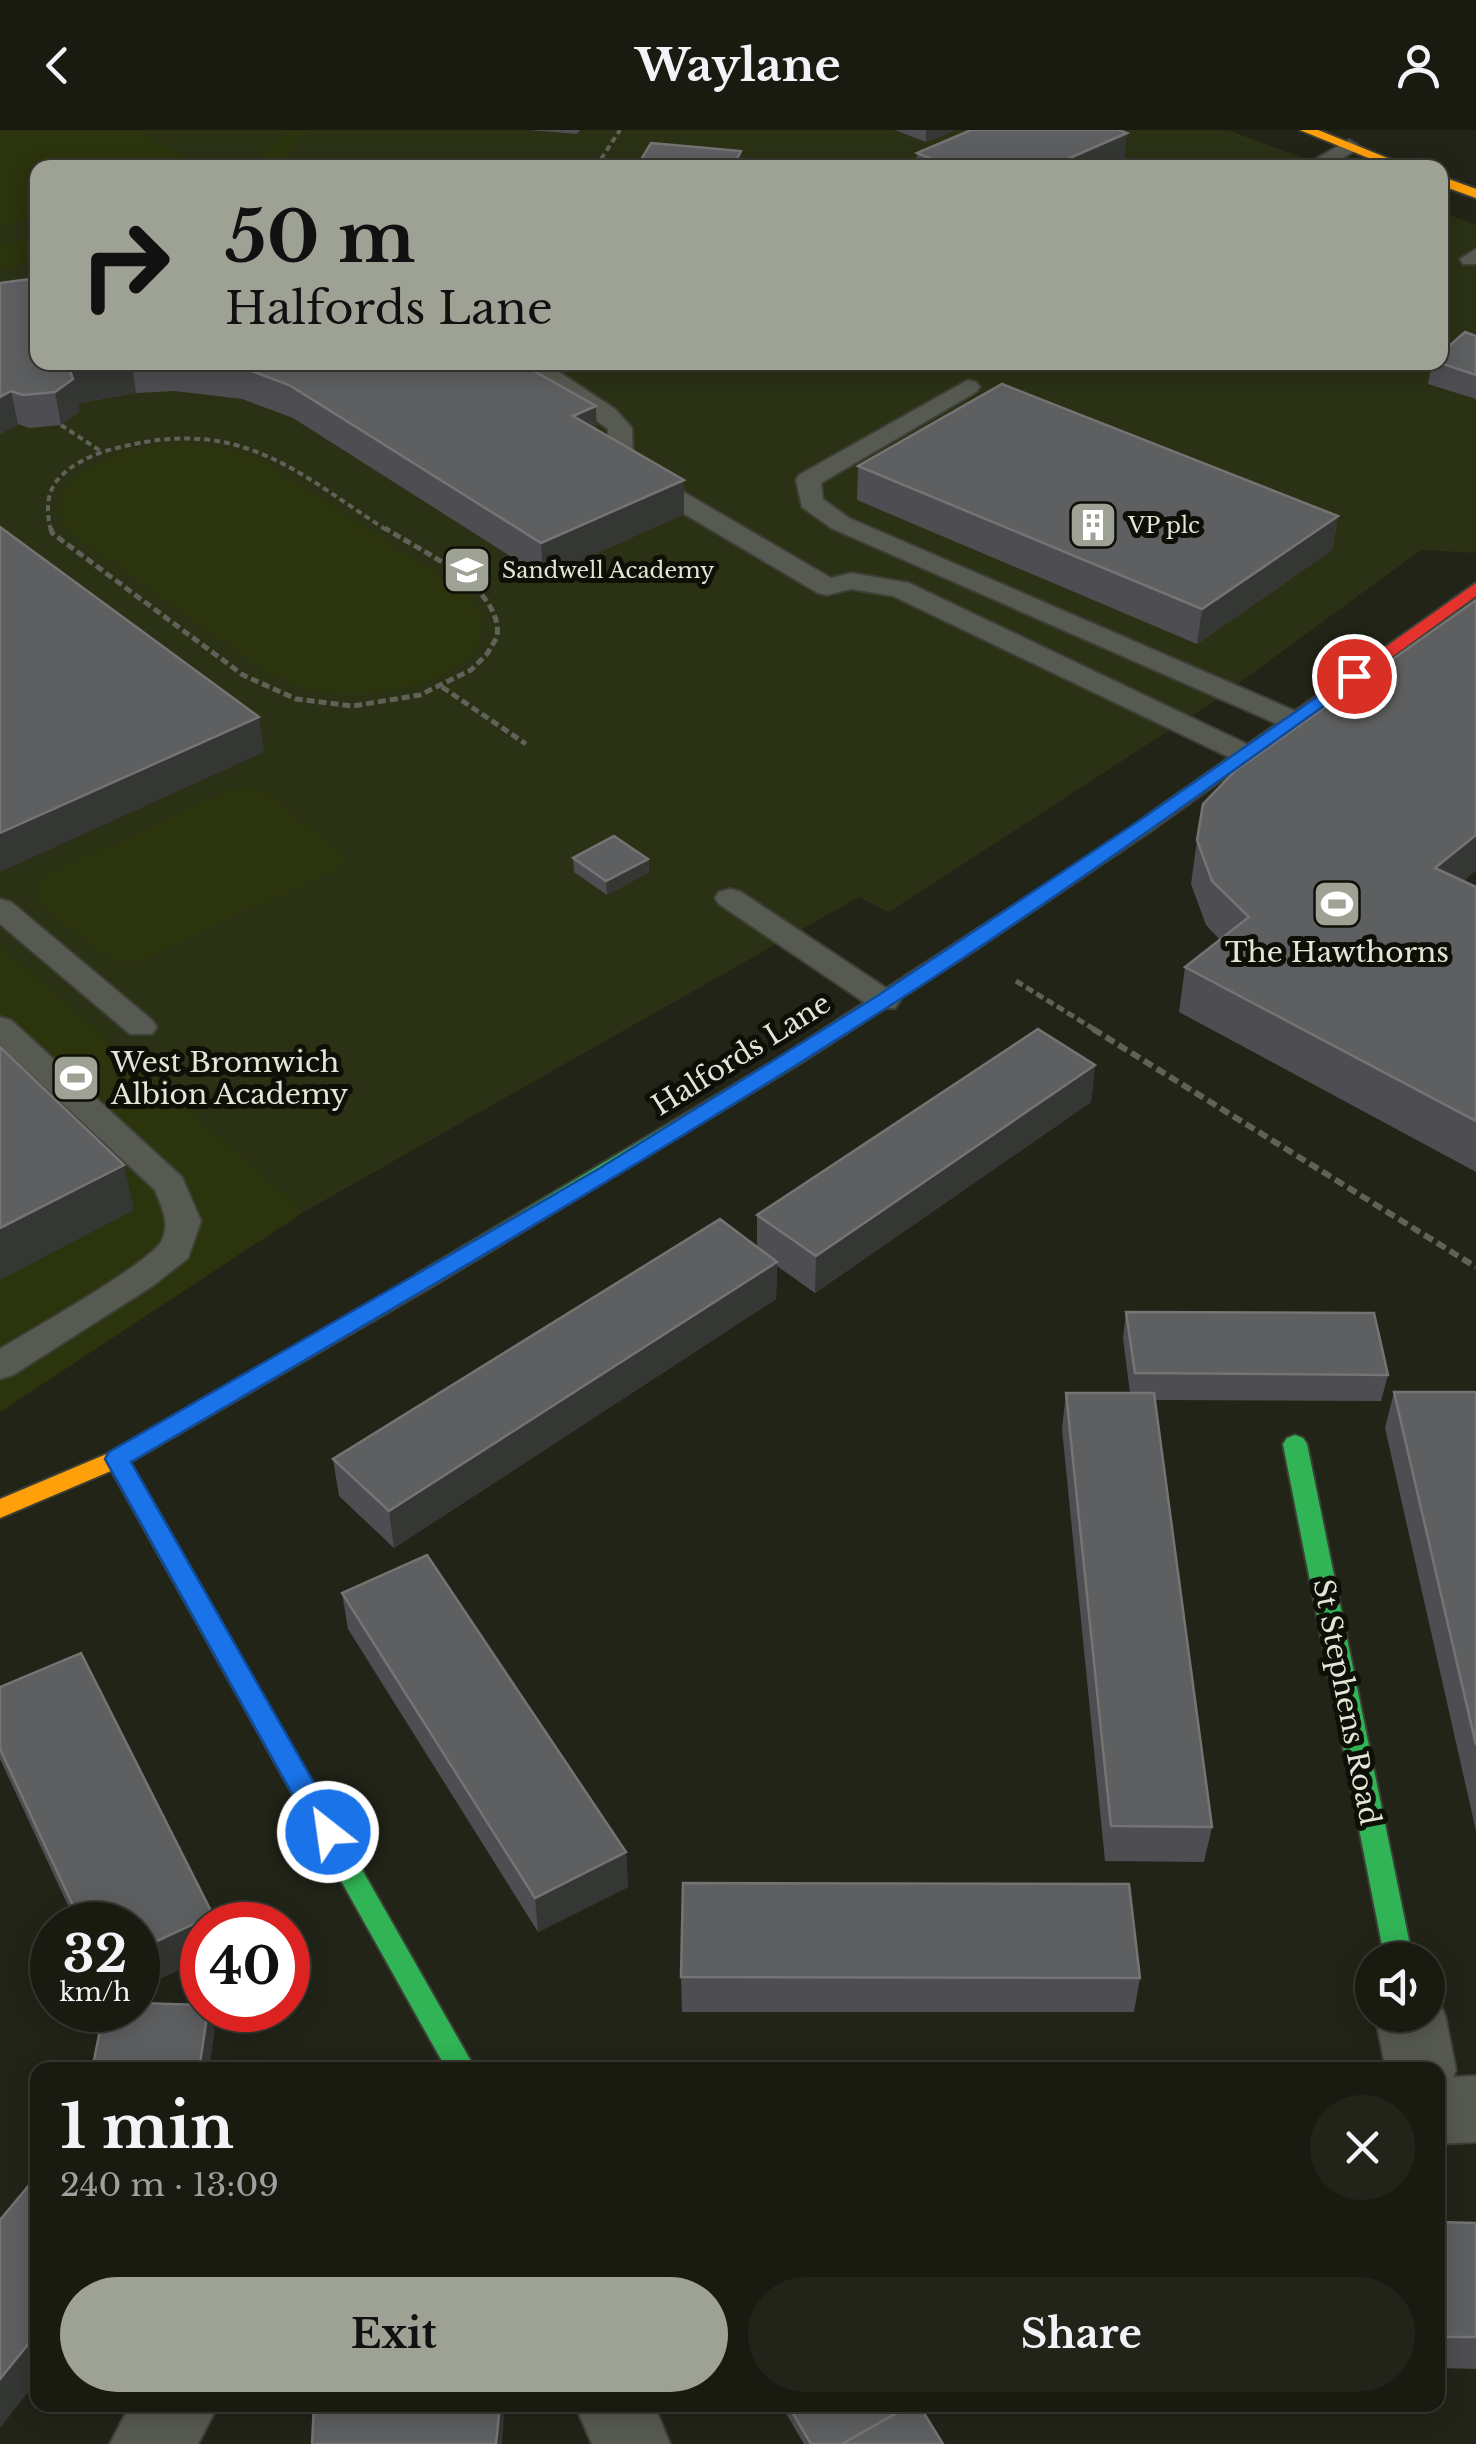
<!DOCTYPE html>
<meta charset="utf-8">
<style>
body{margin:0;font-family:"Libre Baskerville",serif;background:#22241a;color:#f1f3f6;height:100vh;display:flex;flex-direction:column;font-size:38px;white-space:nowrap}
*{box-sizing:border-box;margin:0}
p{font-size:32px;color:#9fa19f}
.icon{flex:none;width:55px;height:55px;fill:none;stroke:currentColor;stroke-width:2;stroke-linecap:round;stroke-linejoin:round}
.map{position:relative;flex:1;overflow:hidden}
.sheet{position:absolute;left:30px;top:1932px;width:1415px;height:350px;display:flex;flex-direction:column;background:#191b11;border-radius:20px;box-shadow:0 5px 25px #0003,0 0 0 2px #373931}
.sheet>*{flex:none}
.guide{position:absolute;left:30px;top:30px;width:1418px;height:210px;border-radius:20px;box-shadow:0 5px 25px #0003,0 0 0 2px #373931;background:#9ea294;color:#111;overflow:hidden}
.controls{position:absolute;left:1355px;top:1812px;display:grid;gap:20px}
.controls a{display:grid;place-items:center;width:90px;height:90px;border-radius:50%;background:#191b11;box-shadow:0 5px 25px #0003,0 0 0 2px #373931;font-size:50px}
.speed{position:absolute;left:30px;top:1772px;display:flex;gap:20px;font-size:50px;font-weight:700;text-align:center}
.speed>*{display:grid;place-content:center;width:130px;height:130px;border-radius:50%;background:#191b11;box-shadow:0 5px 25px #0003,0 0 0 2px #373931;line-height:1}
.speed small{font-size:25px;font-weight:400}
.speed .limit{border:15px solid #d22;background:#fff;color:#111}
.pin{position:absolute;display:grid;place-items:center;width:85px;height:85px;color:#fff;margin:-42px;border:5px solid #fff;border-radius:50%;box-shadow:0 2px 10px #0007}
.me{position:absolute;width:110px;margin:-55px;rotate:330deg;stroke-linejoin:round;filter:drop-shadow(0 0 8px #0008)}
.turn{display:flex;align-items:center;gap:35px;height:210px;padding:0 30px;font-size:45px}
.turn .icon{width:130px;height:130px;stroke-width:2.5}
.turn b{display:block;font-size:70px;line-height:85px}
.round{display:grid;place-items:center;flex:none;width:105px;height:105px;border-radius:52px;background:#22241a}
.overview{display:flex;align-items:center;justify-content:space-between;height:170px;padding:0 30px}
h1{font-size:60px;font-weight:700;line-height:75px}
.cta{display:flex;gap:20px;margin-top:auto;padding:20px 30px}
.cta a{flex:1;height:115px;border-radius:60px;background:#9ea294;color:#111;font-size:40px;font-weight:700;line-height:115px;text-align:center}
.cta a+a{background:#22241a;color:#f1f3f6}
header{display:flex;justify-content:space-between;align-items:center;height:130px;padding:0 30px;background:#191b11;font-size:45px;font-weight:700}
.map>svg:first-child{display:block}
.built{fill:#2b3115}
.green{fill:#2b340c}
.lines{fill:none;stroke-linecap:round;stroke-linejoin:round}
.lane-casing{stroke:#3d4036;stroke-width:4}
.street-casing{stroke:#3d4036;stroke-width:4}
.fast-casing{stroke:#3d4036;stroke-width:4}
.slow-casing{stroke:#3d4036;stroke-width:4}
.jam-casing{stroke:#3d4036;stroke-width:4}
.path-far2{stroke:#5f6258;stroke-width:4;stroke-dasharray:6 4;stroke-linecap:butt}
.path-far1{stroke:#5f6258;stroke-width:5;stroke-dasharray:8 4;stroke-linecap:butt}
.path{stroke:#5f6258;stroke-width:6;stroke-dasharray:10 5;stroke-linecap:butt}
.lane{fill:#575a51;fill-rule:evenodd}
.street{fill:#575a51;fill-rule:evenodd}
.fast{fill:#30b455;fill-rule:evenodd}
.slow{fill:#ff9f0a;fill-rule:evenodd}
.jam{fill:#e5322d;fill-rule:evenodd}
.wall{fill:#4e4e52}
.shaded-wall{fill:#353734}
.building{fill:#5e5f60;stroke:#737473;stroke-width:2.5}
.route{fill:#1a73e8;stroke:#114b97;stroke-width:2.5}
.labels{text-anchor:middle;stroke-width:10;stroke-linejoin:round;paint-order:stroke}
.far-poi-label{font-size:22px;fill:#e2e6d7;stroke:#0e1007;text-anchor:start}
.poi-label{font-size:28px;fill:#e2e6d7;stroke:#0e1007}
.street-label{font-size:28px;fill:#e2e6d7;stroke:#0e1007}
</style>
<header><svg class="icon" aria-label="back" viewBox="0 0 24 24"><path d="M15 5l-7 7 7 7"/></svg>Waylane<svg class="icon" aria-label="person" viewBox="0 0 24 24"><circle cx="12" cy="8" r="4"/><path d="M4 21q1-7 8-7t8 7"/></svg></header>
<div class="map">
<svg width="1476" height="2314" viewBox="0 0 1476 2314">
<rect width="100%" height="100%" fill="#212417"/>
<path class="built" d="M0,0H1228L1326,37L38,38V232H1440V81L1476,95V423L1421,420L1213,572L889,782L859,767L304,1082L0,815Z"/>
<g class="green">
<path d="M0,0H139L198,35L38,38L37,86L0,97Z"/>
<path d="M290,0H308L285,24L309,37H241L262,25Z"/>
<path d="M37,105V130L0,142V117Z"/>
<path d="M176,313L210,315L259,330L466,463C527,539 389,568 337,564C312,562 292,554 269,544L70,402L60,383L61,365C91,327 130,319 176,313Z"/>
<path d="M252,658L264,662L342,723L345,731L337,739L139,831C98,834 65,792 35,767L39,754L47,745L231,660Z"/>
<path d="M0,815L304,1082L0,1282Z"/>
</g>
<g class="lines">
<g class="lane-casing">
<g id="lane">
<path d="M1349,10L1359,16L1356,20L1326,38H1300Z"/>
<path d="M1476,119V134H1463L1460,129Z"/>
<path d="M516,232H544L615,279L632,298L633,327L639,336L831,448L851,443L909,453L1255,618L1259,624L1255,630H1235L893,466L851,459L827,465L818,463L620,346L609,327L608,299Z"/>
<path d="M968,250L976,252L980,257L976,262L821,353L823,369L849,388L1302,584L1306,590L1302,596H1282L831,398L802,377L796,350L799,345Z"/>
<path d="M730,759L741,762L895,864L900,871L895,878H873L719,774L715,768L719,762Z"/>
<path d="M0,769L11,772L152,890L157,897L152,904H130L0,794Z"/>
<path d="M0,887L11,890L182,1047L201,1091L188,1128L154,1155L13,1245L0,1249V1219C29,1201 148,1134 161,1112C171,1094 162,1078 155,1060L0,915Z"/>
</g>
</g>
<g class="street-casing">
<g id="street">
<path d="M1428,1860L1435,1863L1445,1885L1456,1940L1453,1947L1476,1946V2012L1438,2014V1940H1386L1375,1885H1428Z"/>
<path d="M130,2275H218L198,2314H110Z"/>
<path d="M575,2275H654L670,2314H592Z"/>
</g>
</g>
<g class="fast-casing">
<g id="fast">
<path d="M1148,688L1157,694L1155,698L978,818L799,934L433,1156H417L414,1150L417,1144L784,925Z"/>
<path d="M1295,1305L1303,1308L1307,1314L1413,1830H1385L1283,1314L1287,1308Z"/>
<path d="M117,1320L125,1323L476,1940H447L105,1329L109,1323Z"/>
</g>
</g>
<g class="slow-casing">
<g id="slow">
<path d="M1300,0H1318L1412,38H1393Z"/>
<path d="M1440,46L1476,59V68L1440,55Z"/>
<path d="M425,1142L433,1144L436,1150L433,1156L125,1335L0,1388V1369L109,1323Z"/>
</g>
</g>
<g class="jam-casing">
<path id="jam" d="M1476,453V466L1155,698H1141V690Z"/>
</g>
<g class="path-far2">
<path d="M601,29L620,0"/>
<path d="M61,295L102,322"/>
<path d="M51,401C43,368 50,349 80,332C99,321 123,316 145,312C251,294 305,348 388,401"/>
</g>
<g class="path-far1">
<path d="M51,398L52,403L243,545L296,569L353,576L420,565L471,540L487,524L497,507C504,457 420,421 385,398"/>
<path d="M442,557L526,614"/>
<path d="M1016,851L1097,901"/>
</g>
<path class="path" d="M1093,899L1476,1137"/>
<use href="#lane" class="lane"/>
<use href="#street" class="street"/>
<use href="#fast" class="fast"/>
<use href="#slow" class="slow"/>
<use href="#jam" class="jam"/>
</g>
<g class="wall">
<path d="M529,0H580L577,4Z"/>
<path d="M895,0H956L926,12Z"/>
<path d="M917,23L1124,33L1115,38H916Z"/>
<path d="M0,153L38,232H518L597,300L684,384L543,447L293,288L242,269L175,261L136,263L78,273L79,282L61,295L29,298L18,294L0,304Z"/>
<path d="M1476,206V269L1428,254L1432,232H1440Z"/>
<path d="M858,336L1338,386L1332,420L1197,514L857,370Z"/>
<path d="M1476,470V740L1463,751L1476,757V1042L1179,882L1185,837L1220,810L1206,795L1191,754L1197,710Z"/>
<path d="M573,728L648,729L649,742L607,765L574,742Z"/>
<path d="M1095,935L1091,972L815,1163L777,1136L776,1169L394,1418L339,1366L333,1329L757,1117V1085Z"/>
<path d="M1126,1182L1388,1245L1381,1271L1155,1270L1212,1697L1204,1732L1105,1731L1062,1299L1066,1263H1130L1123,1208Z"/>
<path d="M1394,1262H1476V1701L1385,1298Z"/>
<path d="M342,1463L626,1722L628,1757L538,1802L348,1499Z"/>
<path d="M0,1557L202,1795V1829L138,1859V1795H77L0,1629Z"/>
<path d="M681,1847L1140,1848L1134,1882H682Z"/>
<path d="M1438,2092L1476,2093V2239L1438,2238Z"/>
<path d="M781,2275H890L895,2284L943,2314H804Z"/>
</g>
<g class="shaded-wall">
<path d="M926,0H956L926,12Z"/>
<path d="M1127,3L1124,33L1115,38H1047Z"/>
<path d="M741,21V38H732Z"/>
<path d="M117,232H132L136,263L78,273L79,282L61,295L55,262L70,241Z"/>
<path d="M11,261L18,294L0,304V267Z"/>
<path d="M596,276L597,309L573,286Z"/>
<path d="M684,350V384L543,447L541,413Z"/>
<path d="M1338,386L1332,420L1197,514L1202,479Z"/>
<path d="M259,587L264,622L0,742V703Z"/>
<path d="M1476,705V740L1425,782L1435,738Z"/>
<path d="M648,729L649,742L607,765L606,751Z"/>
<path d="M1095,935L1091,972L815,1163L816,1126Z"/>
<path d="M124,1035L134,1080L0,1150V1098Z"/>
<path d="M777,1132L776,1169L394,1418L389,1381Z"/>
<path d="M626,1722L628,1757L538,1802L535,1768Z"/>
<path d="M213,1785L215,1795H202V1829L138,1859V1820Z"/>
<path d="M208,1880H209L215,1900L209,1940H199Z"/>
<path d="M38,2202V2249L0,2298V2249Z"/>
<path d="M500,2275H505L502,2314H496Z"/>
</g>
<g class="building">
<path d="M971,0H1119L1127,3L1047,38H953L917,23Z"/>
<path d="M651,13L741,21L732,38H636Z"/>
<path d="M38,148V232H117L70,241L73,249L55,262L23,265L11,261L0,267V153Z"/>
<path d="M1465,202L1476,206V245L1437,232H1440V224Z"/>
<path d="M204,232H518L596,276L573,286L684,350L541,413L289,255L238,236Z"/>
<path d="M1002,254L1338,386L1202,479L858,336Z"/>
<path d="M0,397L259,587L0,703Z"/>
<path d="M1476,470V705L1435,738L1476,757V991L1185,837L1249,787L1212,751L1197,710L1203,674L1235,641Z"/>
<path d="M614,706L648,729L606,751L573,728Z"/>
<path d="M1038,899L1095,935L816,1126L757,1085Z"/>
<path d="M0,917L124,1035L0,1098Z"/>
<path d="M720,1089L777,1132L389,1381L333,1329Z"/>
<path d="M1126,1182L1374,1183L1388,1245L1135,1243Z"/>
<path d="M1394,1262H1476V1615Z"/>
<path d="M1066,1263H1154L1212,1697L1111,1696Z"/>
<path d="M427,1425L626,1722L535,1768L342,1463Z"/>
<path d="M81,1523L213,1785L138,1820V1795H82L0,1619V1557Z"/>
<path d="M683,1753L1129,1754L1140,1848L681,1847Z"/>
<path d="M138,1873L202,1875V1880H208L199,1940H92L104,1880H138Z"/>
<path d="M30,2054L38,2058V2202L0,2249V2090Z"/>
<path d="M1438,2092L1476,2093V2207H1438Z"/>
<path d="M314,2275H500L496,2314H312Z"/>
<path d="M788,2275H890L895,2284L842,2314H811Z"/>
<path d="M911,2275H919L943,2314H842Z"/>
</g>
<path class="route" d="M1354,541L1360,542V550C1205,661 1049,774 888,877C640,1036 385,1183 131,1332L342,1702L338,1710L328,1714L318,1710L105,1329L109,1322L600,1038L877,866L1137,692Z"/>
<defs>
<g id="building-square" transform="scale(2.5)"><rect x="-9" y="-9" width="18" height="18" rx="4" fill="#9ea294" stroke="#0e1007"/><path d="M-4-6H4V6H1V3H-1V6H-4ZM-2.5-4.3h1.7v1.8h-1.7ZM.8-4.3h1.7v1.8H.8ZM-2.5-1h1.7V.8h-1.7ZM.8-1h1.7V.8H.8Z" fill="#fff"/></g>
<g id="school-square" transform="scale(2.5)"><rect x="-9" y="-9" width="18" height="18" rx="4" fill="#9ea294" stroke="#0e1007"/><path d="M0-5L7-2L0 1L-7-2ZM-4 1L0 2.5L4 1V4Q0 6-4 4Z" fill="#fff"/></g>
<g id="stadium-square" transform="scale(2.5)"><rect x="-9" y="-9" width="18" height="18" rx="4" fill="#9ea294" stroke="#0e1007"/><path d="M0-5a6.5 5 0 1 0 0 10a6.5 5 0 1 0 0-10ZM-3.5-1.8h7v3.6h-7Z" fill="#fff"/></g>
</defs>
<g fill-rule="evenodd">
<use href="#building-square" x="1093" y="395"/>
<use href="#school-square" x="467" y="440"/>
<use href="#stadium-square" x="1337" y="774"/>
<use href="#stadium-square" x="76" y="948"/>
</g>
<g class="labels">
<g class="far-poi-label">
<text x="1128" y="403">VP plc</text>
<text x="502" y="448">Sandwell Academy</text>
</g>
<g class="poi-label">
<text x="1337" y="832">The Hawthorns</text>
<text x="111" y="942" text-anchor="start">West Bromwich<tspan x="111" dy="32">Albion Academy</tspan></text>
</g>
<g class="street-label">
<text transform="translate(741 924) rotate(-32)" y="10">Halfords Lane</text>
<text transform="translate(1347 1572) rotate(79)" y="10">St Stephens Road</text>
</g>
</g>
</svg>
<div class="controls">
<a><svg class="icon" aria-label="sound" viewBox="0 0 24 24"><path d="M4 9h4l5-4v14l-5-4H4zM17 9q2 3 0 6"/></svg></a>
</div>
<div class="speed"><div>32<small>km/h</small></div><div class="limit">40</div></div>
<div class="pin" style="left:1354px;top:546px;background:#d93025"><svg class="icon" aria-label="arrive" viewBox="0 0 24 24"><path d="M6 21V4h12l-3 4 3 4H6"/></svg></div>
<svg class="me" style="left:328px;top:1702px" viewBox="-20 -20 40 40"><circle r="17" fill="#1a73e8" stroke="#fff" stroke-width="3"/><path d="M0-11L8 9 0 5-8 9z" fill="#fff"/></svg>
<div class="guide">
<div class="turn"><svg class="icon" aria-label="right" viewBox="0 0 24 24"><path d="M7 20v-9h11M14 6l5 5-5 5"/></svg><div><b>50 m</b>Halfords Lane</div></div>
</div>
<section class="sheet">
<div class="overview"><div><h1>1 min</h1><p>240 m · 13:09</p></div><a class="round"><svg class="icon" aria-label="close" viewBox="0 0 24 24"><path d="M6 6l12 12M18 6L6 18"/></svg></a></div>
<div class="cta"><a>Exit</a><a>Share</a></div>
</section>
</div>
